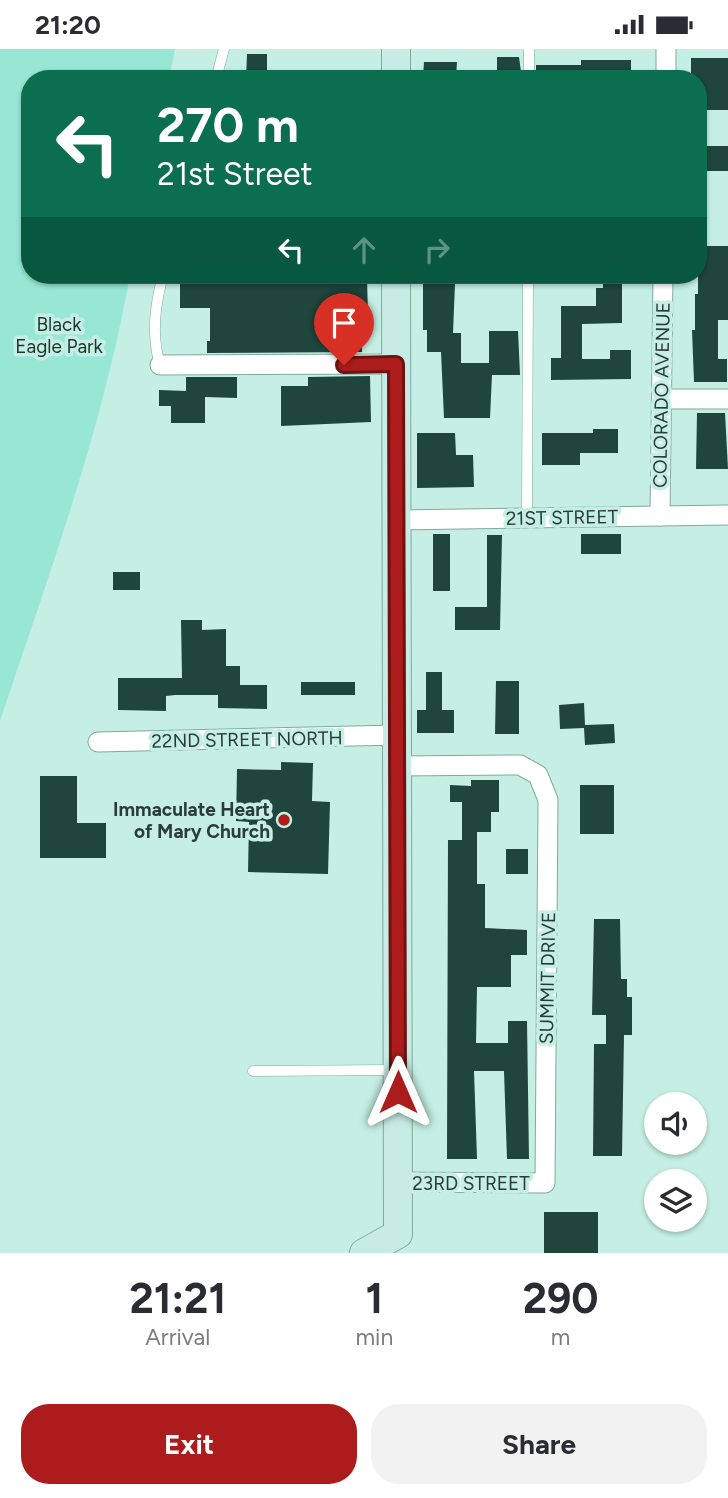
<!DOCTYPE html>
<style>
body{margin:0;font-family:Figtree,sans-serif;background:#f2f2f3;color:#2b2b33;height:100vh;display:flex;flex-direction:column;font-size:26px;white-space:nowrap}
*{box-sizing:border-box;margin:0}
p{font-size:23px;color:#7c7c81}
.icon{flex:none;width:38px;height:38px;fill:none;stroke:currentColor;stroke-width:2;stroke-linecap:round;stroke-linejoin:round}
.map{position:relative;height:1204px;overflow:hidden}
.side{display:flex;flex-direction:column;background:#fff;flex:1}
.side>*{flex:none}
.hud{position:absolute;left:21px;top:21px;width:686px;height:214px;border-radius:28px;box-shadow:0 2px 5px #0004;background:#0b6e4f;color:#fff;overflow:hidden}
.controls{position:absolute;left:644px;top:1043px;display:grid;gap:14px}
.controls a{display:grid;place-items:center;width:63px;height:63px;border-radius:50%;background:#fff;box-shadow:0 2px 5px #0004;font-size:35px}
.pin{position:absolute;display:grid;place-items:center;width:60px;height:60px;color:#fff;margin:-72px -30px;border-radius:50% 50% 50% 0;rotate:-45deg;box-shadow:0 0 7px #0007}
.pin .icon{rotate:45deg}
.me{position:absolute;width:77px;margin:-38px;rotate:0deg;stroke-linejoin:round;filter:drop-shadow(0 0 5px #0008)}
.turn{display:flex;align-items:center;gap:24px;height:147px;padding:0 21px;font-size:32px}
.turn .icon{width:91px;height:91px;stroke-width:2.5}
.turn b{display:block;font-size:49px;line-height:60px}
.lanes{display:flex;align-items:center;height:66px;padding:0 21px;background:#0003;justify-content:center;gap:35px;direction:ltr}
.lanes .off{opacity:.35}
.eta{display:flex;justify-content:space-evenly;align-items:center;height:119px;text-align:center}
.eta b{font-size:42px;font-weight:700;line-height:49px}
.cta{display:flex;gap:14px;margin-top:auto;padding:14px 21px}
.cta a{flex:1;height:80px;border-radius:28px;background:#ad1c1c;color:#fff;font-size:28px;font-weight:700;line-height:80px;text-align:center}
.cta a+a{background:#f2f2f3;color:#2b2b33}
.status{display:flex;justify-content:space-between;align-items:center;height:49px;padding:0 35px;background:#fff;direction:ltr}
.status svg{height:19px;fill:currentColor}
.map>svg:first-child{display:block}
.green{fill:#98e7d4}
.building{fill:#1f453d}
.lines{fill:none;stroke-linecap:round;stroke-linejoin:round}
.lane-casing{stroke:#81a99f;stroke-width:11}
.street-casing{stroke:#81a99f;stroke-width:21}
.secondary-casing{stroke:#81a99f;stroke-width:30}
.lane{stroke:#fff;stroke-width:10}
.street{stroke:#fff;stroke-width:19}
.secondary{stroke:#c7ece5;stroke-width:28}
.route-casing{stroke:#701212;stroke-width:18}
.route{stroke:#ad1c1c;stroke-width:12}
.poi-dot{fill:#ad1c1c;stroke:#c5efe4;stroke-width:2.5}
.labels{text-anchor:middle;stroke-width:7;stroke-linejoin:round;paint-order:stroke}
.park-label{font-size:19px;fill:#1d352f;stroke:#c5efe4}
.street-label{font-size:19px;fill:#2b3c38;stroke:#c5efe4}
.poi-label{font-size:19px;font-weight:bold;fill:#2b3c38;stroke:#c5efe4;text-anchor:end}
</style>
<div class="status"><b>21:20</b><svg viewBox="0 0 49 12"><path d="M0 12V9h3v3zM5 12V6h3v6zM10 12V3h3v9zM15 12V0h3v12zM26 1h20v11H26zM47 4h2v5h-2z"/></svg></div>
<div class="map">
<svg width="728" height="1204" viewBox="0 0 728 1204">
<rect width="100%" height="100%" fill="#c5efe4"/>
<path class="green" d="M0,0H175L169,30H30V226H130C103,379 49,525 0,672Z"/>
<g class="building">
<path d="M247,5H267V30H246Z"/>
<path d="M497,8H519L522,30H497Z"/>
<path d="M691,9H728V61H698V30H691Z"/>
<path d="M581,11H631V30H536V16H581Z"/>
<path d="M424,13H457L456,30H423Z"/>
<rect x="698" y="97" width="30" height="25"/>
<path d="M698,197H728V271H718V310H727V333H694L692,281H695V245H698Z"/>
<path d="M274,226H360V230H367L368,265H362V303L207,304V292H210V259H180V231H274Z"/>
<path d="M603,226H622V274L582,275V310H610V301H631V330L551,331V309H561V257H596V239H603Z"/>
<path d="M423,235H455L453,284H461V314H489V282H518L520,326H492L490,369H444L441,303H427V281H423Z"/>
<path d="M370,327L371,373L281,377V337H308V328Z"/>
<path d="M186,328H237V349L205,348V374H171V357H159V341L186,342Z"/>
<path d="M697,364H725L728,420H696Z"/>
<path d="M593,380H618V404H580V416H542V384H593Z"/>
<path d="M417,384H455L456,406H473L474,438L417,439Z"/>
<rect x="433" y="485" width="17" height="57"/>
<rect x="581" y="485" width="40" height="20"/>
<path d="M487,486H502L500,581H455V558H487Z"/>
<rect x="113" y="523" width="27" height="18"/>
<path d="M181,571H202V581L226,580V617H240V636H267V660L218,659V646H175L166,647V662L118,661V629H182Z"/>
<path d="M426,623H442V661H454V684H417V661H426Z"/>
<path d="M496,632H519V685H495Z"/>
<rect x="301" y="633" width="54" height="13"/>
<path d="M584,654L585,676L614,675L615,694L585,696L584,679L560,680L559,656Z"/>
<path d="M281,713L313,714L312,752L330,753L328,825L248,823L249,773L236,772L237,720L281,721Z"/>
<path d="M40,727H77V774H106V809H40Z"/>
<path d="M471,731H499V763H491V783H477V835H485V879L527,881V906H511V938H477L476,994H508V972H527L529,1110H507L504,1022H474L477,1110H447L448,791H462V753H450V736L471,737Z"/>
<rect x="580" y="736" width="34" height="49"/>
<rect x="506" y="800" width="22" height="25"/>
<path d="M594,870H620L621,930H627V948H632V986H624L622,1107H593L594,995H606V966H592Z"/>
<rect x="544" y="1163" width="54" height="41"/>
</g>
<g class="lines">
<g class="lane-casing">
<g id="lane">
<path d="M216,30L224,0"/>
<path d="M529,30V0"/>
<path d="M160,316C151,285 155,257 163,226"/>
<path d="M527,469L528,226"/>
<path d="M253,1022L394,1021"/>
</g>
</g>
<g class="street-casing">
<g id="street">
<path d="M666,30V0"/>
<path d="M160,316L396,315"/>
<path d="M662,350H728"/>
<path d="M660,467L663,226"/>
<path d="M397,471L728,466"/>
<path d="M98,693L397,686"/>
<path d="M398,1133L545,1134L548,751L538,726L520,716L398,717"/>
</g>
</g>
<g class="secondary-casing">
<g id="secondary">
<path d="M396,30V0"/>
<path d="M364,1204L398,1185L396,226"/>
</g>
</g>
<use href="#lane" class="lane"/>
<use href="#street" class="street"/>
<use href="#secondary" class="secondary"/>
</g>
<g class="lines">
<g class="route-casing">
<path id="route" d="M344,316L396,315L398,1043"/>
</g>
<use href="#route" class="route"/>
</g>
<circle class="poi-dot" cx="284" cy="771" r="7"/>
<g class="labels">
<g class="park-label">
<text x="59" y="282">Black<tspan x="59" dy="22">Eagle Park</tspan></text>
</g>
<g class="street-label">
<text transform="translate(661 346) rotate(-89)" y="7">COLORADO AVENUE</text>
<text transform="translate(562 468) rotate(-1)" y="7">21ST STREET</text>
<text transform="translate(247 690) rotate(-1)" y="7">22ND STREET NORTH</text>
<text transform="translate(547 929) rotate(-89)" y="7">SUMMIT DRIVE</text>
<text x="471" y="1141">23RD STREET</text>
</g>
<g class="poi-label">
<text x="270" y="767">Immaculate Heart<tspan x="270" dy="22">of Mary Church</tspan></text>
</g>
</g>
</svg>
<div class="controls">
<a><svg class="icon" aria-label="sound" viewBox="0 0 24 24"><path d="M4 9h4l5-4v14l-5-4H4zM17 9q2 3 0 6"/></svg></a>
<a><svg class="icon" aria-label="layers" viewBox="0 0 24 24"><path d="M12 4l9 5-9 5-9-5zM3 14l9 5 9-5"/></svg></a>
</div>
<div class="pin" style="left:344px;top:316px;background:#d93025"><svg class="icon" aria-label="arrive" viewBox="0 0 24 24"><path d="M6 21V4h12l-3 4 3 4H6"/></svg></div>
<svg class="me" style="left:398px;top:1043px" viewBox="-20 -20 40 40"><path d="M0-17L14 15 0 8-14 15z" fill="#ad1c1c" stroke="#fff" stroke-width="4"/></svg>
<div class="hud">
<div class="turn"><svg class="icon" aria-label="left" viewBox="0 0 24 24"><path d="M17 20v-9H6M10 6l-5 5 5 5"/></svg><div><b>270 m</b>21st Street</div></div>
<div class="lanes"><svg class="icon" aria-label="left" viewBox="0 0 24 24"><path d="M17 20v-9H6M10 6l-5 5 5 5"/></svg><svg class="icon off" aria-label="ahead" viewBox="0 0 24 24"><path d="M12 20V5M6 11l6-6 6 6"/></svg><svg class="icon off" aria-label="right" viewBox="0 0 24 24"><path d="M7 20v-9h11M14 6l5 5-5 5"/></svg></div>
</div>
</div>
<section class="side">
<div class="eta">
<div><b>21:21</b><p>Arrival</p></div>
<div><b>1</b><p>min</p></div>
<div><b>290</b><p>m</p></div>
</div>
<div class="cta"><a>Exit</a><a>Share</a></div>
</section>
